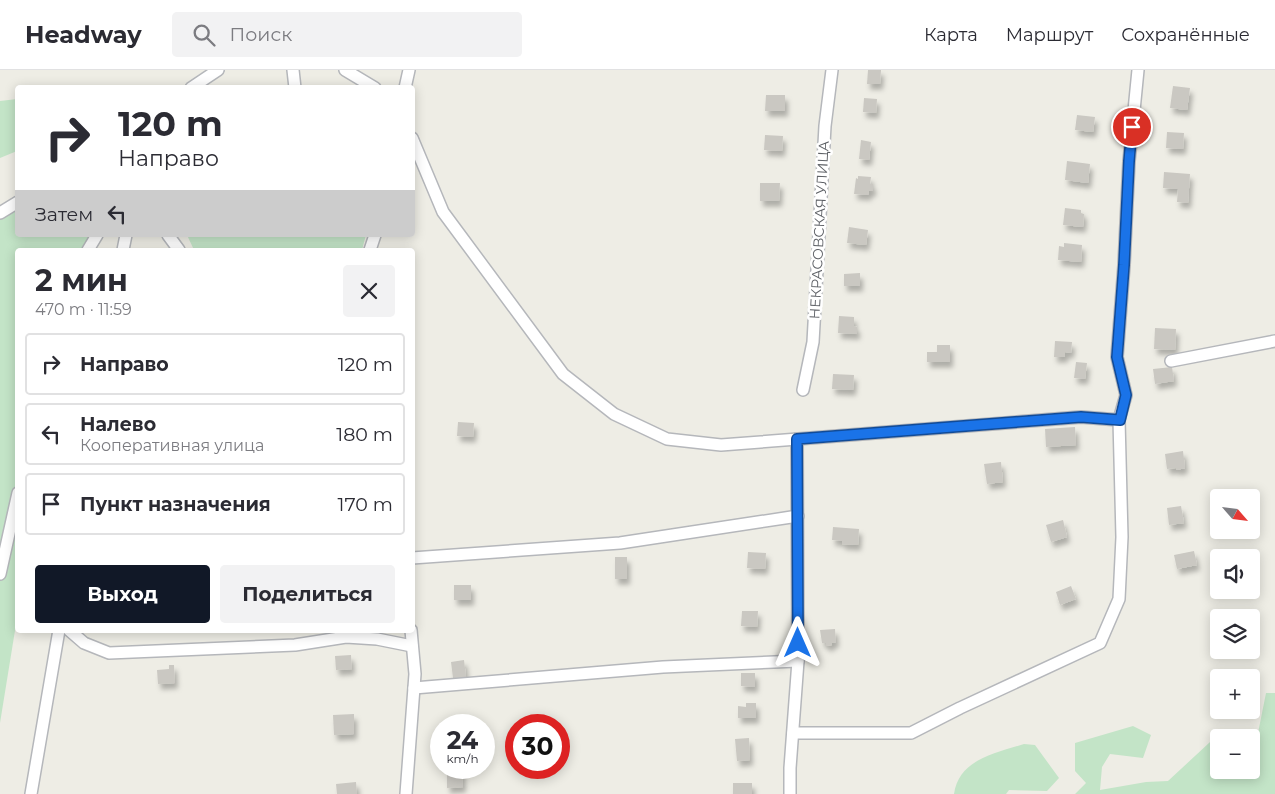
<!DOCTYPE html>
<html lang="ru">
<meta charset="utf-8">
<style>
body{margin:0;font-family:Montserrat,sans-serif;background:#f2f2f3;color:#2b2b33;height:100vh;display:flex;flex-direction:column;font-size:19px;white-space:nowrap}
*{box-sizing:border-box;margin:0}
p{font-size:16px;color:#7c7c81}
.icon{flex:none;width:28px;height:28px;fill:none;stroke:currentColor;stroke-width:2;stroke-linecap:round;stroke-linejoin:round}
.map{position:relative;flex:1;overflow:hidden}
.details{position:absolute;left:15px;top:178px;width:400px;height:385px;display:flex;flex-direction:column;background:#fff;border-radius:5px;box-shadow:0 2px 12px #0003}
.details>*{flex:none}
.top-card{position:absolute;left:15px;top:15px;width:400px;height:152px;border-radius:5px;box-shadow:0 2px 12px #0003;background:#fff;color:#2b2b33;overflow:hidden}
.needle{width:32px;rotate:118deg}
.controls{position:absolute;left:1210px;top:419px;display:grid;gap:10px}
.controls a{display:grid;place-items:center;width:50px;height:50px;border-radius:5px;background:#fff;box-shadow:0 2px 12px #0003;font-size:25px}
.speed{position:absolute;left:430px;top:644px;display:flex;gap:10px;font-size:25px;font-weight:700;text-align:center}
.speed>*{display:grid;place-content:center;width:65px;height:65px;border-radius:50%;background:#fff;box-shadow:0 2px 12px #0003;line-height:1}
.speed small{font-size:12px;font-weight:400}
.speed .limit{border:8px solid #d22;background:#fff;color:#111}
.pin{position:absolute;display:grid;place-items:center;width:42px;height:42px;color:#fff;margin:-21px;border:2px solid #fff;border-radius:50%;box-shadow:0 1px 5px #0007}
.me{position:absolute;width:55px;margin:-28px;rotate:0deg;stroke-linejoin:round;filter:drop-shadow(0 0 4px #0008)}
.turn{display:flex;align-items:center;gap:18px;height:105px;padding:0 20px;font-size:22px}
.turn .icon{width:65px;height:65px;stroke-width:2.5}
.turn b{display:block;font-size:35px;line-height:42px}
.then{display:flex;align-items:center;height:48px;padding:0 20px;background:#0003;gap:10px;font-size:19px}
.round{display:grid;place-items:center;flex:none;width:52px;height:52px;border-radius:5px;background:#f2f2f3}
.headline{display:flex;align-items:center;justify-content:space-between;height:85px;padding:0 20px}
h1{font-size:30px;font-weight:700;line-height:38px}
.action{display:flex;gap:10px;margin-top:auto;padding:10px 20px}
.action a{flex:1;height:58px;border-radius:5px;background:#111827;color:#fff;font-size:20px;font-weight:700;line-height:58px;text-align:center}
.action a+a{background:#f2f2f3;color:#2b2b33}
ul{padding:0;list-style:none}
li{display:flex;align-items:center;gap:15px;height:62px;margin:0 10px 8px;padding:0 10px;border:2px solid #e1e1e2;border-radius:5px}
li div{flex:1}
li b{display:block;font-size:19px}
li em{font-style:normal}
header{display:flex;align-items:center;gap:30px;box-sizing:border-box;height:70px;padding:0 25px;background:#fff;border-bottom:1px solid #e1e1e2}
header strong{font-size:24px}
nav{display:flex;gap:28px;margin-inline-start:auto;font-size:18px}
.search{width:350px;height:45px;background:#f2f2f3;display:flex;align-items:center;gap:12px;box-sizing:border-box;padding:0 18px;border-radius:5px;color:#7c7c81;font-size:19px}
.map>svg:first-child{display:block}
.green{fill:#c3e4c7}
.building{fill:#cac8c2;filter:url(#shadow)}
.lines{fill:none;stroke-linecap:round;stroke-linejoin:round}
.minor-casing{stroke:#b5b7bb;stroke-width:14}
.minor{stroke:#fff;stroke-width:11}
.route-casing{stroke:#114b97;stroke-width:12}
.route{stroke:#1a73e8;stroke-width:9}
.labels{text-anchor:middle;stroke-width:5;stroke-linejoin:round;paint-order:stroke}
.street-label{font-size:14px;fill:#5d6065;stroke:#fff}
</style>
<header>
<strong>Headway</strong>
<div class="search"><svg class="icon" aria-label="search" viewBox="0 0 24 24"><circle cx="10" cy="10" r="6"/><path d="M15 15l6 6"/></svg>Поиск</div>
<nav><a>Карта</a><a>Маршрут</a><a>Сохранённые</a></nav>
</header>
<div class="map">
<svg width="1275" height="724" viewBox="0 0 1275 724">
<defs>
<filter id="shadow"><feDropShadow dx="3" dy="5.5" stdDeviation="2.5" flood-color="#0004"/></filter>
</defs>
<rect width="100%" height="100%" fill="#eeede5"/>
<g class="green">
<path d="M17,29V81L0,88V31Z"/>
<path d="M17,138L18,165H97L82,180H18V542L0,653V150Z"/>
<path d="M187,165H366L362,180H194Z"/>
<path d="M1266,623H1275V724H1075L1086,713L1075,701V673L1133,656L1151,665L1143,688L1110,684L1102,697L1100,720L1146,712L1168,711L1223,660L1241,667L1219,668V700H1251V672L1256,673Z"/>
<path d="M1024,674L1035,675L1059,708L1047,721L1009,720L1006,724H954C959,689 996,683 1024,674Z"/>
</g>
<g class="building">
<path d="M868,0H881L880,14H867Z"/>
<path d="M1173,16L1190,18L1187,40L1170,38Z"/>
<path d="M766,25H785V41H765Z"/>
<path d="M864,28L877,29L876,43L863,42Z"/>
<path d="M1077,45L1095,47L1093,62L1075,60Z"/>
<path d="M1167,62L1184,63L1183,79L1166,78Z"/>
<path d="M765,65L783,66L782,81L764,80Z"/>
<path d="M861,70L871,72L869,90L859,89Z"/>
<path d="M1067,91L1090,94L1088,113L1065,110Z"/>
<path d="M1164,102L1190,104L1188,133L1177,132L1178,119L1163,118Z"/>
<path d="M858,106L871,107L870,114H873V121H869L868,125L854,124L856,108L858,109Z"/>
<path d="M760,113H780L779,131H760Z"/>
<path d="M1065,138L1081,140V143L1084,144L1083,157L1063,155Z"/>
<path d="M849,157L868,160L866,175L847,173Z"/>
<path d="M1064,173L1082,175L1081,192L1058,190L1059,176L1064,177Z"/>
<path d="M860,203V216H844V204Z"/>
<path d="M839,246L854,247V256L857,257V264L838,263Z"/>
<path d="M1155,258L1176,259L1175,280L1154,279Z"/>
<path d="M1055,271L1072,272L1071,283L1065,282V287H1054Z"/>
<path d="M937,275H950V292H927V282H937Z"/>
<path d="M1076,292L1087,293L1085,309L1074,308Z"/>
<path d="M1172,297L1174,311L1155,314L1153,299Z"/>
<path d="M833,304L854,305L853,320L832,319Z"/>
<path d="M458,352L474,353L473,367L457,366Z"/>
<path d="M1075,357L1076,375L1046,377L1045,359Z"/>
<path d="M1183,381L1185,398L1177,400L1176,398L1167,399L1165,384Z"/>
<path d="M1001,392L1003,412L987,414L984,394Z"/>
<path d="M1181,436L1184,453L1169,455L1167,438Z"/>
<path d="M1063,450L1067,467L1051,472L1046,455Z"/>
<path d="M833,457L859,459L858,475L842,474V471L832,470Z"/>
<path d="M1194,481L1197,495L1177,499L1174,485Z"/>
<path d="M748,482L766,483L765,499L747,498Z"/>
<rect x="615" y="487" width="12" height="22"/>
<rect x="454" y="515" width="17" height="15"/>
<path d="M1071,516L1076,529L1060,535L1056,522Z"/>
<path d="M742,541H758L757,557L741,556Z"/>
<path d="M835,559L836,572L831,573L832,575L826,576V573H822L820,560Z"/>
<path d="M351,585L352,599L336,600L335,586Z"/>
<path d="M464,590L466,607L453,608L451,592Z"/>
<path d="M169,595H174L175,613L158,614L157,600L169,599Z"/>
<path d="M741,603H755V617L741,616Z"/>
<path d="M746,633H756V648H738V636L746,637Z"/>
<path d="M354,644V664L334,665L333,645Z"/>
<path d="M749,668L750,690L737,691L735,669Z"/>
<path d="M462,698L463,717L447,718V699Z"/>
<path d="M356,712L357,724H337L336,714Z"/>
<rect x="733" y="713" width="19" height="11"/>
</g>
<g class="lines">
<g class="minor-casing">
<g id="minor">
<path d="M293,0L295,18"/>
<path d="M345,0L375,18"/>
<path d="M191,18L218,0"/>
<path d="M405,18L409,0"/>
<path d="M412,68L443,142L563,304L614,344L667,369L721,375L1081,347L1119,350"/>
<path d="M0,143L18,132"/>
<path d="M168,165L179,180"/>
<path d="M88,180L97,165"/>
<path d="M123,180L126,165"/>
<path d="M370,180L375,165"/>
<path d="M1171,291L1275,271"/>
<path d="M803,320L813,272L825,56L832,0"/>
<path d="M412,488L620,473L798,446"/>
<path d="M0,504L18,423"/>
<path d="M69,560L84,573L109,583L295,575L346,567L377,569L412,576"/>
<path d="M414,618L663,597L798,591"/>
<path d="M793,663H911L960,638L1100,573L1119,529L1122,467L1119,350L1126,325L1117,287L1124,195L1129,91L1138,0"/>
<path d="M31,724L59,560"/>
<path d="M406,724L415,604L411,560"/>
<path d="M790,724V698L798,591L797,369"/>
</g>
</g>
<use href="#minor" class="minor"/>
</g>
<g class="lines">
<g class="route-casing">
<path id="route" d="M798,573L797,369L1081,347L1120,350L1126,325L1117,287L1124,195L1129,91L1132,57"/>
</g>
<use href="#route" class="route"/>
</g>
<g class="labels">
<g class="street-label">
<text transform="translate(819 160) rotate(-87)" y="5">НЕКРАСОВСКАЯ УЛИЦА</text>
</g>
</g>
</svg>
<div class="controls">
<a><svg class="needle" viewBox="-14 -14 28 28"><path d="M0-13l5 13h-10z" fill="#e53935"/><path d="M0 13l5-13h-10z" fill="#7c7c81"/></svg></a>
<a><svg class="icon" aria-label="sound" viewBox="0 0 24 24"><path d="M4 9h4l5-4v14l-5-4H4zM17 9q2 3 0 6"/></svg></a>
<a><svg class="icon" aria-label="layers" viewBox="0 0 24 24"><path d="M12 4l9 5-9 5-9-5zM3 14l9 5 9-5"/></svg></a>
<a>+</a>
<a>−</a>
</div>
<div class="speed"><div>24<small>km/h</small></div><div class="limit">30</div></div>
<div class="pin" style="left:1132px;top:57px;background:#d93025"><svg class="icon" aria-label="arrive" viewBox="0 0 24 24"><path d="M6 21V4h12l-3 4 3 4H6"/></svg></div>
<svg class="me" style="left:798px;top:573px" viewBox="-20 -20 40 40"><path d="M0-17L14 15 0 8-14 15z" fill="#1a73e8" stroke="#fff" stroke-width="4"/></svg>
<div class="top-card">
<div class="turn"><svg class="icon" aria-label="right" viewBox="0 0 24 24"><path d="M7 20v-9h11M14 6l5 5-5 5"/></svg><div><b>120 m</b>Направо</div></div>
<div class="then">Затем<svg class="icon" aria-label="left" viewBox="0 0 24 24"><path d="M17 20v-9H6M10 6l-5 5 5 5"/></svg></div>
</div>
<section class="details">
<div class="headline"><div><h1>2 мин</h1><p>470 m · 11:59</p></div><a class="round"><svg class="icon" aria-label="close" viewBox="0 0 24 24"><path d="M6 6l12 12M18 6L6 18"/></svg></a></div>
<ul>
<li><svg class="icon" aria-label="right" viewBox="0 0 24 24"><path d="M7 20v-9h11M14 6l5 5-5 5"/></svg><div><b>Направо</b></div><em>120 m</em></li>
<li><svg class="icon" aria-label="left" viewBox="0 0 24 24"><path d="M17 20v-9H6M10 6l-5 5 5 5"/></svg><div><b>Налево</b><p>Кооперативная улица</p></div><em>180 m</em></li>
<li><svg class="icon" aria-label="arrive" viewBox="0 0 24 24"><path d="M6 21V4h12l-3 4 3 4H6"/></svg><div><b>Пункт назначения</b></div><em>170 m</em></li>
</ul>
<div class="action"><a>Выход</a><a>Поделиться</a></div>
</section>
</div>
